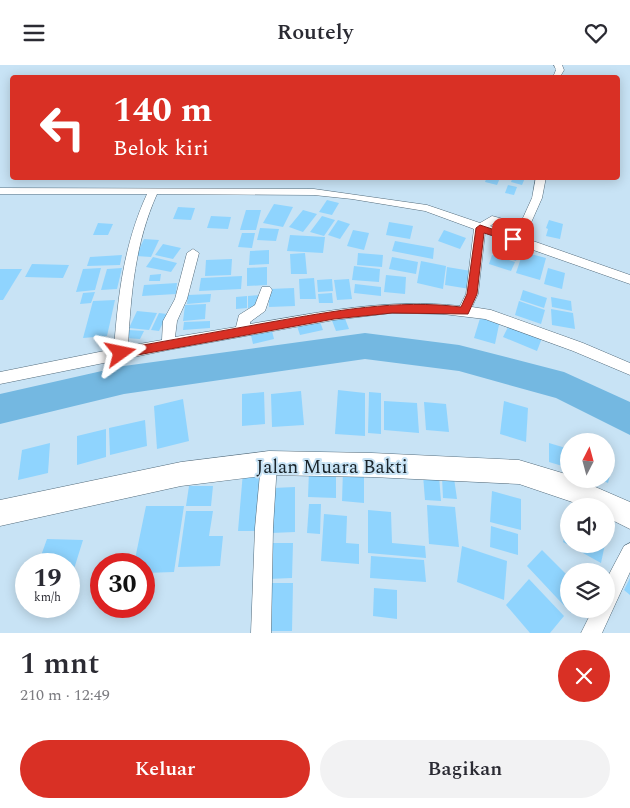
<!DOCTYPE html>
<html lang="id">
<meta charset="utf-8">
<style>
body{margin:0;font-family:Spectral,serif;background:#f2f2f3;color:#2b2b33;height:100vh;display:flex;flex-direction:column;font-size:19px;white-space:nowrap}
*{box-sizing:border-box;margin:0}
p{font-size:16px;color:#7c7c81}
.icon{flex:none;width:28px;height:28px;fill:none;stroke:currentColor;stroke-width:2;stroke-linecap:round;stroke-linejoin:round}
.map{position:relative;height:568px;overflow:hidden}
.drawer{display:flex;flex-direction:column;background:#fff;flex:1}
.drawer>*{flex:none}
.hud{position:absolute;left:10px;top:10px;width:610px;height:105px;border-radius:5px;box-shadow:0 2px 12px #0003;background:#d93025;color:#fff;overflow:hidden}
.needle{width:32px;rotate:6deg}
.fabs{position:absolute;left:560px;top:368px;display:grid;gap:10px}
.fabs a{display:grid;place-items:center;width:55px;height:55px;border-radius:50%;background:#fff;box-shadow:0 2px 12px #0003;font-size:25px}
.speed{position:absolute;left:15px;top:488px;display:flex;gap:10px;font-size:25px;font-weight:700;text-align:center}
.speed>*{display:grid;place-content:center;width:65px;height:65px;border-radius:50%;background:#fff;box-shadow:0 2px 12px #0003;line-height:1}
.speed small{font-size:12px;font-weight:400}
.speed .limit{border:8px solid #d22;background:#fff;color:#111}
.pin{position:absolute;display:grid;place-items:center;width:42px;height:42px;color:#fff;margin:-21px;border-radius:10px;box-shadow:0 2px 8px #0006}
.me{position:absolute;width:55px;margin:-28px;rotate:78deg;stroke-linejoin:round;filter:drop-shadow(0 0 4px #0008)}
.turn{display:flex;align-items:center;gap:18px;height:105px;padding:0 20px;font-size:22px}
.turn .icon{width:65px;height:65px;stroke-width:2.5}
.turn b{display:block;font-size:35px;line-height:42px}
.round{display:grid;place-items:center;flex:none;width:52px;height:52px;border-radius:26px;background:#f2f2f3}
.headline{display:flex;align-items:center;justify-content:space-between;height:85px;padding:0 20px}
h1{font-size:30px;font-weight:600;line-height:38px}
.action{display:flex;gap:10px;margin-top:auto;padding:10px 20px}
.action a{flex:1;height:58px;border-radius:30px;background:#d93025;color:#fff;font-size:20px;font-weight:600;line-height:58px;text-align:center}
.action a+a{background:#f2f2f3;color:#2b2b33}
header{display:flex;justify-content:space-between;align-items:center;height:65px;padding:0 20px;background:#fff;font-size:22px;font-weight:600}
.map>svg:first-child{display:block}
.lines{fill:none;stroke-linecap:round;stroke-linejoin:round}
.river{fill:#74b8e1;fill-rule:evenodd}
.building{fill:#8fd4fe}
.street-casing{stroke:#546c7c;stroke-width:1}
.secondary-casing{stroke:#546c7c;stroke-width:1}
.street{fill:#fff;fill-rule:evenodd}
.secondary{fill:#fff;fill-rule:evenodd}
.route{fill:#d93025;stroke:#8d1f18}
.labels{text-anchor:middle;stroke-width:4;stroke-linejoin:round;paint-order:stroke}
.near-street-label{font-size:19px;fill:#1a242a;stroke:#c8e3f5}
</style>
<header><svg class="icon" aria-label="menu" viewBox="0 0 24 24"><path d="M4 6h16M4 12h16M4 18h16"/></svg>Routely<svg class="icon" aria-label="heart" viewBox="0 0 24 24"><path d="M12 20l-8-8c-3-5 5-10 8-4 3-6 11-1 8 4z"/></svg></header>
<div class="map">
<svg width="630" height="568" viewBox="0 0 630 568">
<rect width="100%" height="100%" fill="#c8e3f5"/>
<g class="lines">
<path class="river" d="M365,268L459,280L564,307L630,337V370L556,333L459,306L365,294L124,329L0,359V329L124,301Z"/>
</g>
<g class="building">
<path d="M487,112H497L500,113L497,120L485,117Z"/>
<path d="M513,112L525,113L522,120L511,117Z"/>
<path d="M508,120L517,122L514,130L505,128Z"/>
<path d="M327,135L339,138L332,150L319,147Z"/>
<path d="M274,139L293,142L283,162L263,158Z"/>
<path d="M178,142L195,143L191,155L173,154Z"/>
<path d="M246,145H261L256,165H240Z"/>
<path d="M303,145L317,149L303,167L289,162Z"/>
<path d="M211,151L231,152L228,164L207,163Z"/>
<path d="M322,151L335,155L324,171L310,167Z"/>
<path d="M338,155L350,159L340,174L328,170Z"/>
<path d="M549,155L563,159L560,174L546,171L548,164L546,163Z"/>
<path d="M389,157L413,161L410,174L386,170Z"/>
<path d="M98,158L113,159L108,170H93Z"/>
<path d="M260,163L279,164L276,176L257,175Z"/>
<path d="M353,165L369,168L364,185L347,181Z"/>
<path d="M444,165L466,173L460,184L438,176Z"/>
<path d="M242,168H255L252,183L238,182Z"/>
<path d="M290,170L325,172L323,188L287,186Z"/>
<path d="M144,174L159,175L151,192L136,191Z"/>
<path d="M395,176L434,183L433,194L392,186Z"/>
<path d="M497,178L520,185L516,196L493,189Z"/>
<path d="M163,179L181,183L173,194L155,190Z"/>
<path d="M269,185V199L249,200L250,186Z"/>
<path d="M523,187L546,193L540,215L516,208Z"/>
<path d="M305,188L307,209H291L290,189Z"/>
<path d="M358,188L383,190L382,202L357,200Z"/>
<path d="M122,190L120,200L87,201L90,192Z"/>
<path d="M492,190L515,197L511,206L489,199Z"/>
<path d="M153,192L177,198L171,207L146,202Z"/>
<path d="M392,192L418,197L416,209L389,204Z"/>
<path d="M232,194L231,210L205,211L206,195Z"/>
<path d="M421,196L446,201L443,224L417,218Z"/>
<path d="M32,199L69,200L63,213L25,212Z"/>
<path d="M354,201L380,204L379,217L352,215Z"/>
<path d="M267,202V220L247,221V203Z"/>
<path d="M447,202L471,206L470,224L445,220Z"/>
<path d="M101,203L95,225L76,227L83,204Z"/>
<path d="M122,203L117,224L101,225L107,204Z"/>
<path d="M548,203L565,208L562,224L544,219Z"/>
<path d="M0,204H22L3,235H0Z"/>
<path d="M161,209L160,216H149L150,210Z"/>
<path d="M386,210L406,212L405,229L384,227Z"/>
<path d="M242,211L241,224L199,226L201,213Z"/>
<path d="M314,213L316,234H300L299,214Z"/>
<path d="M332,214L333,226L318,227L317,215Z"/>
<path d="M349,214L352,234L337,235L334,215Z"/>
<path d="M177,218L176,229L142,231L144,220Z"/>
<path d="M355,219L381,222V231L354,228Z"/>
<path d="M294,223L295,241L269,242V224Z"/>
<path d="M523,225L547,233L544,243L520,235Z"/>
<path d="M95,227L91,238L80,239L83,228Z"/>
<path d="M332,228L333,238H319L318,229Z"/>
<path d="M211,229L210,237L187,239L188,230Z"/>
<path d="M260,230V242L248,243V231Z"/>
<path d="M247,231V243L236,244V232Z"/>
<path d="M551,232L571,236L572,246L552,242Z"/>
<path d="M115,235L107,271L83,273L93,236Z"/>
<path d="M519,236L545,245L541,259L515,250Z"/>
<path d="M206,239L205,254L183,256L185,240Z"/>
<path d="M551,244L573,248L575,264L552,260Z"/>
<path d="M137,246L157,248L149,265L129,263Z"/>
<path d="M159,248L167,249L159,266L151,265Z"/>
<path d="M481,250L500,255L495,279L474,273Z"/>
<path d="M344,251L349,264L336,266L331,253Z"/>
<path d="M319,254L323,265L300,270L296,258Z"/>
<path d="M210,256V263L183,265L184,257Z"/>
<path d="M509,260L542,273L537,286L503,272Z"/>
<path d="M271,262L274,274L253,279L250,266Z"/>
<path d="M129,265L144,266L140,274L125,273Z"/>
<path d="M338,325L365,328V371L335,369Z"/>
<path d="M301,326L304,360L272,362L271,329Z"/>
<path d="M264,327L265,359L242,361V329Z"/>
<path d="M369,327L381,328V369L368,368Z"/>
<path d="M183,334L189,376L157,384L154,341Z"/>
<path d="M384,336L417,338L419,368L384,365Z"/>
<path d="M504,336L528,343L526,377L500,369Z"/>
<path d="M424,337L446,339L449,367L426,365Z"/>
<path d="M145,355L147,381L110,390L109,363Z"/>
<path d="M106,364V392L77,400V371Z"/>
<path d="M50,378L48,408L18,415L22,385Z"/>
<path d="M549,378L569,384V403L549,397Z"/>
<path d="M606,395L613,399L608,418L599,414H606Z"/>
<path d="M343,404L364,406V438L342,436Z"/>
<path d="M309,406L336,407V433L308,432Z"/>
<path d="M243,407H261L258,466H238Z"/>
<path d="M423,410L439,411L441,436L425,435Z"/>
<path d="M442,412L454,413L457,434L443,433Z"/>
<path d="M189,421H213L211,441H186Z"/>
<path d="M295,422V467L271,468L273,423Z"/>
<path d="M492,426L521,434V465L490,457Z"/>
<path d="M309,439H321L320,469L307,468Z"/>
<path d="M427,440L455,442L459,482L429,479Z"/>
<path d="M146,441H184L174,507L144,508V499H134Z"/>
<path d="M368,445L391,447L392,478L425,481L426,493L368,488Z"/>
<path d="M186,446H213L209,471H223L220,501L178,502Z"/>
<path d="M324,449L347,451L346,478L359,479V499L321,496Z"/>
<path d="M568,458L569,479H605L601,498L563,477Z"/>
<path d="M491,461L518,469V490L490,482Z"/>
<path d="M47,474L83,475L69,520V499H38Z"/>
<path d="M270,478H293L292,513L268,514Z"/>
<path d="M462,481L507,496L504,535L457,517Z"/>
<path d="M542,485L569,512V544H575L571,548L527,501Z"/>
<path d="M371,491L424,495L426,517L370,513Z"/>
<path d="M630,513V530L624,525Z"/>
<path d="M529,514L564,551L550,568H530L506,540Z"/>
<path d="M269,518H293L292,566H267Z"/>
<path d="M374,523L397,525V554L373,551Z"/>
<path d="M29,541H62L61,544L29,543Z"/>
</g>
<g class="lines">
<g class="street-casing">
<g id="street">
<path d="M554,0H562L564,5L560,12H553L556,5Z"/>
<path d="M536,112H546L542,133L530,160L515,165L494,158L490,161L630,210V219L485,168L478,229L472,242L491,245L583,278L630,298V310L573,286L485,254L443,249L392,248L334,255L168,285L0,319V307L114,284C118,230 124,179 147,129H0V123L314,124L427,140L480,158L492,151L515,157L522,155L532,133ZM157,129L314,130L352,134L425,146L474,164L466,229L460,241C389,233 320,247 250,259V257L265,246L272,225L270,222H262L255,240L239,250L236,262L175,272L177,256L187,234L199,188L193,184L187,188L175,234L163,256L162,275L128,281C131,228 135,178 157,129Z"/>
<path d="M269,390L275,392L277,398L273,463L271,568H251L255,463L261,398L263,392Z"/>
<path d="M630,478V507L602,568H581L593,544H606V515L624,481Z"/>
</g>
</g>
<g class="secondary-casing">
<path id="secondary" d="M269,386L372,388L519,395L569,410V414H577L630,437V464L606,452V441H584L519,419L372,412L269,410L181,421L0,461V435L181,397Z"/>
</g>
<use href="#street" class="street"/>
<use href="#secondary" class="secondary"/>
</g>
<path class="route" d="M480,160L516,172L518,174L513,177L484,168L477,229L468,249L392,248L334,254L121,293L117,292L115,288L117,285L121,284C171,275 221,266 271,257C334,246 397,234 461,242L467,229L476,163Z"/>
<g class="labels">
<g class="near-street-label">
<text x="332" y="408">Jalan Muara Bakti</text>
</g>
</g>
</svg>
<div class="fabs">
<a><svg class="needle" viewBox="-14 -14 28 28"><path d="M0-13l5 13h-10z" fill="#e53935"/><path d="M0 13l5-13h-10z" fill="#7c7c81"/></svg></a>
<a><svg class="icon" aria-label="sound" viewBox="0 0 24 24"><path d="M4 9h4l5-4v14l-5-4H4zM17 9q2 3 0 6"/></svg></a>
<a><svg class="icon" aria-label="layers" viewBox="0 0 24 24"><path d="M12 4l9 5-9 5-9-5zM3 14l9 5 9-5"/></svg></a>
</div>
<div class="speed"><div>19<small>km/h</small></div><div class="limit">30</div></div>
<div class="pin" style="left:513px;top:174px;background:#d93025"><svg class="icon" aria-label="arrive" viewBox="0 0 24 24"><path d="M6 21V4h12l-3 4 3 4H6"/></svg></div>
<svg class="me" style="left:121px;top:288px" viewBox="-20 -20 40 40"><path d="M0-17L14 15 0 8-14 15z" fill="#d93025" stroke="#fff" stroke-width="4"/></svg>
<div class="hud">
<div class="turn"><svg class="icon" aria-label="left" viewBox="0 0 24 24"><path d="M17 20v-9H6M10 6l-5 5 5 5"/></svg><div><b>140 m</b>Belok kiri</div></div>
</div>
</div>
<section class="drawer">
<div class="headline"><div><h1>1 mnt</h1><p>210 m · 12:49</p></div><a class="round" style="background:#d93025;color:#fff"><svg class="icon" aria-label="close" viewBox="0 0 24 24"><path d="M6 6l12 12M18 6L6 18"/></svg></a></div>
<div class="action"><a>Keluar</a><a>Bagikan</a></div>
</section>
